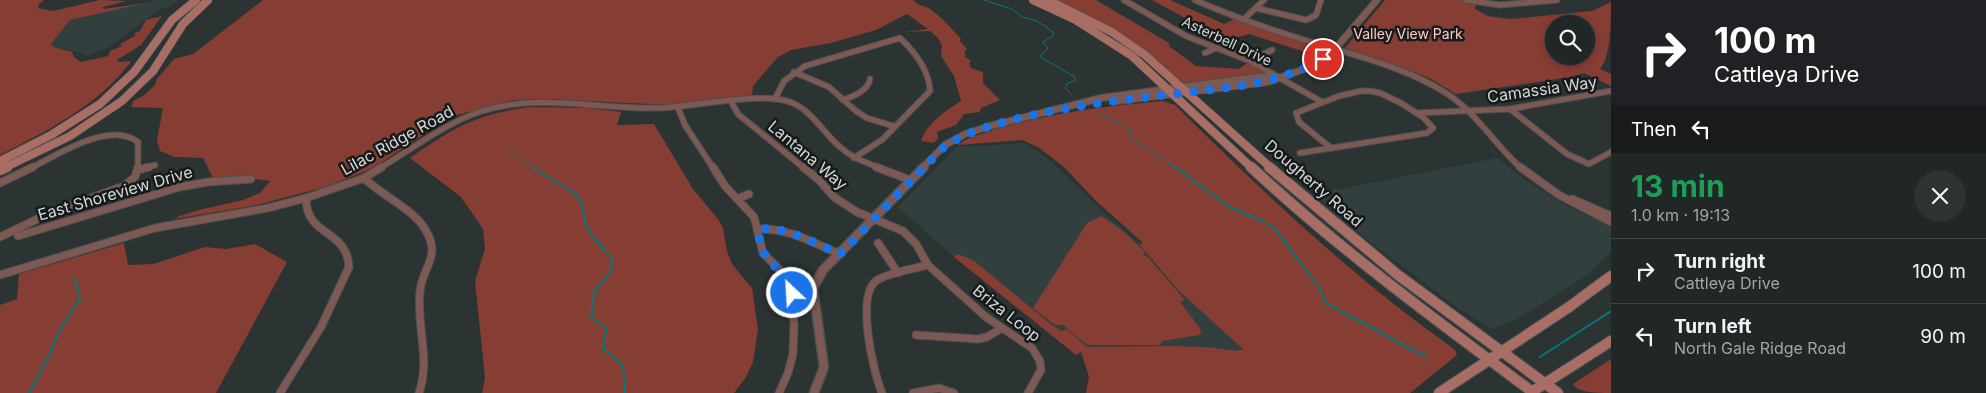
<!DOCTYPE html>
<meta charset="utf-8">
<style>
body{margin:0;font-family:Inter,sans-serif;background:#2d3232;color:#f1f3f6;height:100vh;display:flex;flex-direction:column;font-size:19px;white-space:nowrap}
*{box-sizing:border-box;margin:0}
p{font-size:16px;color:#a2a5a7}
.icon{flex:none;width:28px;height:28px;fill:none;stroke:currentColor;stroke-width:2;stroke-linecap:round;stroke-linejoin:round}
.map{position:relative;flex:1;overflow:hidden}
.side{display:flex;flex-direction:column;background:#212626;width:375px}
.side>*{flex:none}
.top-card{background:#202124;color:#fff;overflow:hidden}
.fabs{position:absolute;left:1545px;top:15px;display:grid;gap:10px}
.fabs a{display:grid;place-items:center;width:50px;height:50px;border-radius:50%;background:#212626;box-shadow:0 2px 8px #0003,0 0 0 1px #3e4343;font-size:25px}
.pin{position:absolute;display:grid;place-items:center;width:42px;height:42px;color:#fff;margin:-21px;border:2px solid #fff;border-radius:50%;box-shadow:0 1px 5px #0007}
.me{position:absolute;width:55px;margin:-28px;rotate:335deg;stroke-linejoin:round;filter:drop-shadow(0 0 4px #0008)}
.turn{display:flex;align-items:center;gap:18px;height:105px;padding:0 20px;font-size:22px}
.turn .icon{width:65px;height:65px;stroke-width:2.5}
.turn b{display:block;font-size:35px;line-height:42px}
.then{display:flex;align-items:center;height:48px;padding:0 20px;background:#0003;gap:10px;font-size:19px}
.round{display:grid;place-items:center;flex:none;width:52px;height:52px;border-radius:26px;background:#2d3232}
.head{display:flex;align-items:center;justify-content:space-between;height:85px;padding:0 20px}
h1{font-size:30px;font-weight:700;line-height:38px;color:#1e9e55}
ul{padding:0;list-style:none}
li{display:flex;align-items:center;gap:15px;height:65px;padding:0 20px;border-top:1px solid #3e4343}
li div{flex:1}
li b{display:block;font-size:19px}
li em{font-style:normal}
main{display:flex;flex:1;min-height:0}
.map>svg:first-child{display:block}
.built{fill:#313f3f}
.green{fill:#863d33;fill-rule:evenodd}
.lines{fill:none;stroke-linecap:round;stroke-linejoin:round}
.stream-far1{stroke:#04797b;stroke-width:1}
.stream{stroke:#04797b;stroke-width:2}
.minor-far1-casing{stroke:#4a5151;stroke-width:7}
.minor-casing{stroke:#4a5151;stroke-width:9}
.tertiary-far1-casing{stroke:#4a5151;stroke-width:8}
.tertiary-casing{stroke:#4a5151;stroke-width:11}
.secondary-far1-casing{stroke:#4a5151;stroke-width:9}
.secondary-casing{stroke:#4a5151;stroke-width:12}
.minor-far1{stroke:#7e5953;stroke-width:5}
.minor{stroke:#7e5953;stroke-width:7}
.tertiary-far1{stroke:#7e5953;stroke-width:6}
.tertiary{stroke:#7e5953;stroke-width:8}
.secondary-far1{stroke:#a86e65;stroke-width:8}
.secondary{stroke:#a86e65;stroke-width:10}
.route{stroke:#1a73e8;stroke-width:9;stroke-dasharray:0 16.2}
.labels{text-anchor:middle;stroke-width:5;stroke-linejoin:round;paint-order:stroke}
.far-park-label{font-size:14px;fill:#fbcbc2;stroke:#171a1a}
.far-street-label{font-size:14px;fill:#d5d9d8;stroke:#171a1a}
.street-label{font-size:16px;fill:#d5d9d8;stroke:#171a1a}
</style>
<main>
<div class="map">
<svg width="1611" height="393" viewBox="0 0 1611 393">
<rect width="100%" height="100%" fill="#2c3333"/>
<g class="built">
<path d="M156,0H177L178,2L156,12L109,47L88,56L77,52L54,47L51,44L70,20Z"/>
<path d="M1025,143L1051,161L1107,215L1135,239L1179,291L1241,346L1242,351L1191,346L1087,347L1076,355L952,255L898,207L957,147Z"/>
<path d="M1497,158L1524,179L1567,206L1611,226V252L1588,275L1514,321L1491,329L1458,308L1374,245L1313,194Z"/>
</g>
<g class="green">
<path d="M0,0H44L39,4L38,8L53,11L100,0L127,1L103,7L104,9L146,3L70,20L51,44L54,47L72,52L74,57L81,62L108,56L110,51L122,46L120,44L135,36V33L140,31L146,20L162,16L141,45L117,60L119,62L130,61V63C97,106 47,131 0,155Z"/>
<path d="M263,0H913C918,6 924,5 930,9C942,17 951,28 961,39L960,41L967,49L964,52L966,55L964,56L971,61L969,63L971,68L983,72V83L1000,100L981,108L980,112L964,114L956,125L937,132L938,139L933,143L921,141C929,121 944,112 961,101L954,76L941,56L942,46L938,38L930,31L905,32L928,29L907,14L876,30L831,43L791,50L778,57L753,86L752,96L668,105L548,99L515,100L496,104L451,117L382,162L366,171L325,187L257,205L174,219L179,216L199,210L243,200L260,193L270,181L234,176L213,178L203,158L175,157L160,151L157,140L163,108L131,107L133,101L143,96L155,85L157,79L174,59L193,54Z"/>
<path d="M1048,0H1096L1169,43V46L1196,66L1239,69L1250,61L1278,77L1181,87L1145,55Z"/>
<path d="M1152,0H1170L1224,24L1234,19L1324,50L1317,56L1249,34L1232,39L1200,26Z"/>
<path d="M1385,0H1466L1476,3L1475,9L1488,16L1510,19L1592,11L1611,2C1611,21 1611,57 1600,69L1611,74V86L1584,73L1571,77L1456,94L1431,79L1407,69L1345,48ZM1554,24H1586V56H1554Z"/>
<path d="M1163,101L1175,105C1262,191 1350,275 1450,346L1455,350L1457,355L1410,393H1086L1089,377L1081,352L1076,355L954,257L957,254L973,260L1052,325L1062,331L1067,329L1087,347C1126,347 1166,345 1205,347C1214,347 1238,353 1243,349L1179,291L1139,244L1143,243L1096,201L1065,168L1038,147L1022,140L958,145C967,137 982,134 993,130C1049,113 1106,106 1163,101Z"/>
<path d="M530,107L589,108L621,112L617,125L654,124L693,189L718,219L723,228L727,251L732,264L752,288L758,329L755,350L753,362L746,377L734,393H482L485,378L475,281L485,249L483,229L461,197L410,158C453,128 476,114 530,107Z"/>
<path d="M1101,216C1118,226 1131,238 1145,252L1143,255L1148,257L1185,300L1180,302L1200,328L1201,333L1199,335L1162,341L1160,345H1087L1063,325H1055L1033,308L1087,223Z"/>
<path d="M124,243L128,265L153,264L205,247L226,249L255,244L287,262L216,393H0V305L17,299L19,274Z"/>
<path d="M1611,359V393C1599,393 1577,393 1573,384Z"/>
</g>
<g class="lines">
<g class="stream-far1">
<path d="M984,0L1012,9L1022,17L1037,21L1053,32V36L1043,42L1048,48L1040,57L1075,77V81L1068,83L1065,88L1072,95"/>
<path d="M1098,113L1124,125L1131,131V139L1177,168"/>
<path d="M509,151L534,168"/>
</g>
<g class="stream">
<path d="M532,167L576,194L582,204L586,226L597,242L612,258L611,271L595,291L591,317L607,328L603,348L623,365L625,393"/>
<path d="M1175,167L1228,206L1264,222L1276,230L1320,289L1326,303L1426,357"/>
<path d="M1540,357L1611,311"/>
<path d="M29,393L50,354L61,327L80,299L75,278"/>
</g>
<g class="minor-far1-casing">
<g id="minor-far1">
<path d="M1124,0L1186,36L1250,61L1322,102"/>
<path d="M1195,0C1238,19 1283,34 1328,47C1368,59 1410,70 1446,93C1476,112 1495,145 1521,168"/>
<path d="M1466,0L1500,5L1557,0"/>
<path d="M1256,8L1306,20L1316,15L1321,0"/>
<path d="M1243,20L1264,0"/>
<path d="M1205,53L1216,48"/>
<path d="M1250,61L1272,50"/>
<path d="M794,72L829,87L856,111L867,118L893,126"/>
<path d="M775,99L784,81L805,66L900,38C915,52 929,70 930,91L883,139L854,158"/>
<path d="M843,100C854,96 868,91 870,79"/>
<path d="M732,103L738,114L804,168"/>
<path d="M678,108L685,125L713,168"/>
<path d="M1510,109L1567,154L1589,164L1611,152"/>
<path d="M1416,113L1510,109L1611,91"/>
<path d="M1300,153L1427,133L1433,128L1424,118L1401,103L1380,93L1370,91H1361L1339,96L1296,113L1299,122L1331,148"/>
<path d="M31,168C57,155 110,120 138,142V168"/>
<path d="M145,168L155,165"/>
<path d="M380,168C412,149 444,124 479,112C538,92 599,110 659,108C693,107 761,91 790,102C812,110 823,133 840,147C852,158 865,162 880,168"/>
</g>
</g>
<g class="minor-casing">
<g id="minor">
<path d="M713,167L725,186L754,217L763,253L784,274L790,286L794,324L793,354L788,373L779,393"/>
<path d="M803,167L819,180L834,197L857,212L903,231L916,244L928,265L986,317L1032,348L1040,361L1041,370L1028,393"/>
<path d="M876,167L910,180"/>
<path d="M1520,167L1559,195L1611,222"/>
<path d="M138,170L149,167"/>
<path d="M364,178C382,196 411,207 425,229C442,257 423,265 420,291C416,326 431,358 419,393"/>
<path d="M0,183L33,167"/>
<path d="M739,198L749,194"/>
<path d="M1572,199L1611,216"/>
<path d="M759,229C789,228 813,243 840,254"/>
<path d="M18,236L180,187L208,182L251,179"/>
<path d="M0,237L52,212L124,186L135,177L138,167"/>
<path d="M878,243L898,273"/>
<path d="M0,275L155,228L268,208L306,198L364,178L382,167"/>
<path d="M916,335L978,339L987,337L1002,328"/>
<path d="M280,393L321,327L349,267C347,228 306,238 306,198"/>
<path d="M882,393C873,371 856,297 876,281C884,274 916,268 928,265"/>
<path d="M913,393L939,388L954,393"/>
</g>
</g>
<g class="tertiary-far1-casing">
<g id="tertiary-far1">
<path d="M1117,101L1268,82L1307,68L1323,59L1335,49L1377,0"/>
<path d="M922,168L945,145L965,134L990,126L1101,98L1257,77H1278"/>
</g>
</g>
<g class="tertiary-casing">
<path id="tertiary" d="M814,393L824,367L813,288L823,270L924,167"/>
</g>
<g class="secondary-far1-casing">
<g id="secondary-far1">
<path d="M1033,0L1074,19L1132,56L1252,168"/>
<path d="M1048,0L1112,32L1145,55L1271,168"/>
<path d="M0,161L51,135L100,104L134,72L172,20L196,0"/>
<path d="M4,168L70,136L122,101L153,71L183,24L208,0"/>
</g>
</g>
<g class="secondary-casing">
<g id="secondary">
<path d="M1251,167C1339,249 1437,321 1534,393"/>
<path d="M1269,167L1398,275L1558,393"/>
<path d="M0,170L7,167"/>
<path d="M1439,393L1569,307L1611,276"/>
<path d="M1530,393L1611,341"/>
</g>
</g>
<use href="#minor-far1" class="minor-far1"/>
<use href="#minor" class="minor"/>
<use href="#tertiary-far1" class="tertiary-far1"/>
<use href="#tertiary" class="tertiary"/>
<use href="#secondary-far1" class="secondary-far1"/>
<use href="#secondary" class="secondary"/>
</g>
<g class="lines">
<path class="route" d="M792,293C784,267 774,271 764,253C759,246 759,238 759,229C787,226 815,244 840,254L945,146C969,131 993,125 1020,118C1079,104 1139,98 1200,91C1244,86 1283,81 1323,59"/>
</g>
<g class="labels">
<g class="far-park-label">
<text x="1408" y="39">Valley View Park</text>
</g>
<g class="far-street-label">
<text transform="translate(1227 41) rotate(25)" y="5">Asterbell Drive</text>
</g>
<g class="street-label">
<text transform="translate(1542 89) rotate(-8)" y="6">Camassia Way</text>
<text transform="translate(397 140) rotate(-29)" y="6">Lilac Ridge Road</text>
<text transform="translate(808 155) rotate(40)" y="6">Lantana Way</text>
<text transform="translate(1314 183) rotate(41)" y="6">Dougherty Road</text>
<text transform="translate(115 193) rotate(-16)" y="6">East Shoreview Drive</text>
<text transform="translate(1007 313) rotate(38)" y="6">Briza Loop</text>
</g>
</g>
</svg>
<div class="fabs">
<a><svg class="icon" aria-label="search" viewBox="0 0 24 24"><circle cx="10" cy="10" r="6"/><path d="M15 15l6 6"/></svg></a>
</div>
<div class="pin" style="left:1323px;top:59px;background:#d93025"><svg class="icon" aria-label="arrive" viewBox="0 0 24 24"><path d="M6 21V4h12l-3 4 3 4H6"/></svg></div>
<svg class="me" style="left:792px;top:293px" viewBox="-20 -20 40 40"><circle r="17" fill="#1a73e8" stroke="#fff" stroke-width="3"/><path d="M0-11L8 9 0 5-8 9z" fill="#fff"/></svg>
</div>
<section class="side">
<div class="top-card">
<div class="turn"><svg class="icon" aria-label="right" viewBox="0 0 24 24"><path d="M7 20v-9h11M14 6l5 5-5 5"/></svg><div><b>100 m</b>Cattleya Drive</div></div>
<div class="then">Then<svg class="icon" aria-label="left" viewBox="0 0 24 24"><path d="M17 20v-9H6M10 6l-5 5 5 5"/></svg></div>
</div>
<div class="head"><div><h1>13 min</h1><p>1.0 km · 19:13</p></div><a class="round"><svg class="icon" aria-label="close" viewBox="0 0 24 24"><path d="M6 6l12 12M18 6L6 18"/></svg></a></div>
<ul>
<li><svg class="icon" aria-label="right" viewBox="0 0 24 24"><path d="M7 20v-9h11M14 6l5 5-5 5"/></svg><div><b>Turn right</b><p>Cattleya Drive</p></div><em>100 m</em></li>
<li><svg class="icon" aria-label="left" viewBox="0 0 24 24"><path d="M17 20v-9H6M10 6l-5 5 5 5"/></svg><div><b>Turn left</b><p>North Gale Ridge Road</p></div><em>90 m</em></li>
</ul>
</section>
</main>
